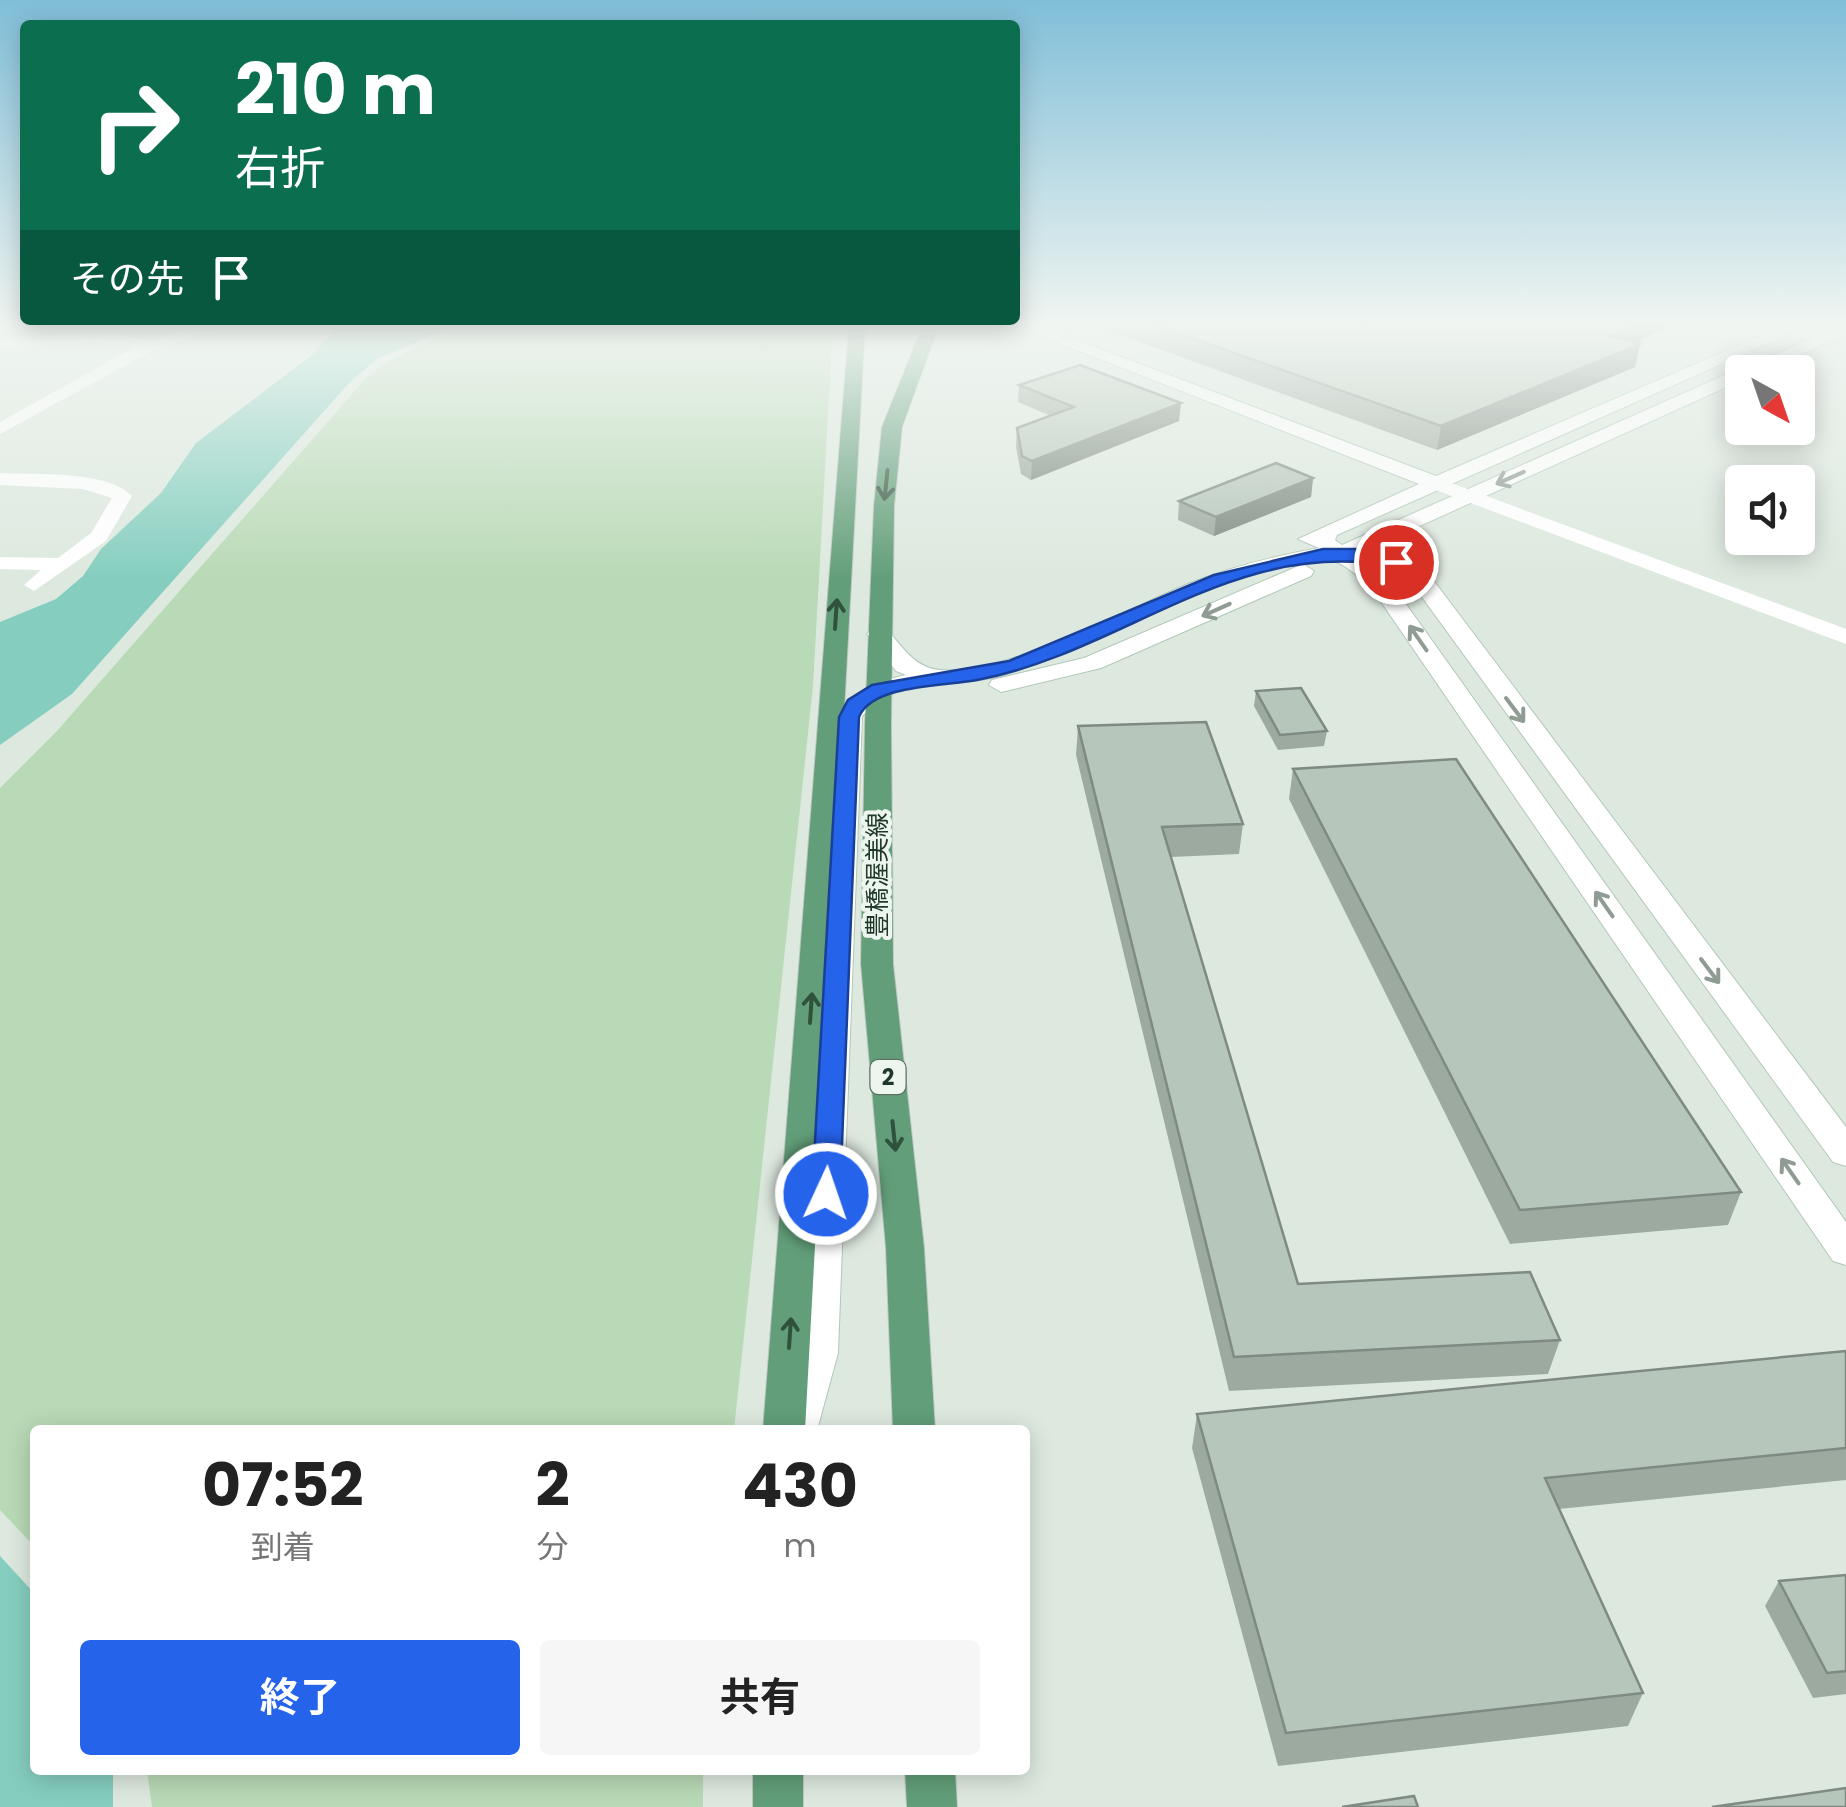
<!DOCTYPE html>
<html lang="ja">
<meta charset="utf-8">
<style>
body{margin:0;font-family:Poppins,"Noto Sans JP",sans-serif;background:#f6f6f6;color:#222;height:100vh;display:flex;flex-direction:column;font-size:38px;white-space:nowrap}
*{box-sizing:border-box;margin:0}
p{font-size:32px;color:#767676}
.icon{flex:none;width:55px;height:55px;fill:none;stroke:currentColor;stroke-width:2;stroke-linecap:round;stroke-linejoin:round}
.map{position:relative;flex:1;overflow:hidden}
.side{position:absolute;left:30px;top:1425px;width:1000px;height:350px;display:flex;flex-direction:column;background:#fff;border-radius:10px;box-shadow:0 5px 25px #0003}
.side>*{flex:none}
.hud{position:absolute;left:20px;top:20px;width:1000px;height:305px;border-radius:10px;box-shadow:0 5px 25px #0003;background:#0b6e4f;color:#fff;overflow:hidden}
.needle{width:65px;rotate:140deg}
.controls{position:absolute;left:1725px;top:355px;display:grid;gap:20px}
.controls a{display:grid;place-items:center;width:90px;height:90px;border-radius:10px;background:#fff;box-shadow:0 5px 25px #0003;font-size:50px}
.pin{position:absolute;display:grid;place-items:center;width:85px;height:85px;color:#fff;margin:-42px;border:5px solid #fff;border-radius:50%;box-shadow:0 2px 10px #0007}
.me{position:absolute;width:110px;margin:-55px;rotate:3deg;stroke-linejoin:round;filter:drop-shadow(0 0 8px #0008)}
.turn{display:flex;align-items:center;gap:35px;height:210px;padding:0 50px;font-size:45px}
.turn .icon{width:130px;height:130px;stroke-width:2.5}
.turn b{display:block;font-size:70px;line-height:85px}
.then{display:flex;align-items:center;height:95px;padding:0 50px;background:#0003;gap:20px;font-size:38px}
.eta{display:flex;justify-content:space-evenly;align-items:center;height:170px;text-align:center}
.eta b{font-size:60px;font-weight:700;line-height:70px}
.action{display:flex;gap:20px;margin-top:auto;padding:20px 50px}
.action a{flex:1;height:115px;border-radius:10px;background:#2563eb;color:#fff;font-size:40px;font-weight:700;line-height:115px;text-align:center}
.action a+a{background:#f6f6f6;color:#222}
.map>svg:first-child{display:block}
.green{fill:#b9dab6}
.water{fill:#85cebf}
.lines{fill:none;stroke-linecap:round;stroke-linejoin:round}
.secondary-casing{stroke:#b1c8b7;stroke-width:2}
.primary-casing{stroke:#c0c7c3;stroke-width:2}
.street{fill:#fff;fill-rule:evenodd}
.secondary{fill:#fff;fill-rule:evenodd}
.primary{fill:#629e79;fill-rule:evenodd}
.wall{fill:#9daaa0}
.shaded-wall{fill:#7f8b82}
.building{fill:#b6c6ba;stroke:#7f8b82;stroke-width:2.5}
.oneway{stroke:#8f9c94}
.oneway2{stroke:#30523c}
.route{fill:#2563eb;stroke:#184099;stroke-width:2.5}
.labels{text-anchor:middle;stroke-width:8;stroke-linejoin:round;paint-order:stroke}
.shield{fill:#edf6ee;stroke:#5d7163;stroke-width:2.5}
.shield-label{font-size:22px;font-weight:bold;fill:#1f3828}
.street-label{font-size:25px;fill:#1f3828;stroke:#edf6ee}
</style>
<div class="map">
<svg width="1846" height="1807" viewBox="0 0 1846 1807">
<rect width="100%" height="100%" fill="#dde9df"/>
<g class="green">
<path d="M465,325H833L813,686L734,1430H35V1547L0,1510V788L57,731L366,378L388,361Z"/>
<path d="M147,1770H703V1807H152Z"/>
</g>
<g class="water">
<path d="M338,325H456L377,359L349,383L72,694L0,745V622L56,599L83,576L101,549L161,493L196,443L312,355Z"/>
<path d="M0,1556L35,1594V1770H113V1807H0Z"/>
</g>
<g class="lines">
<g class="secondary-casing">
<g id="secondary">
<path d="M1013,325H1037L1436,476L1786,325H1809L1337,535L1335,540L1342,545L1736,370H1748L1742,372V380L1369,549L1397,559L1407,554L1415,556L1846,1127V1166L1833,1162L1411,582L1366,562L1391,583L1846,1222V1265L1833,1261L1375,593C1363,581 1343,559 1325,560C1226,565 1102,644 1004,675C960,689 891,674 862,717L838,1353L817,1430H775L798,1353L836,717C855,690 874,682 906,675L896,671L867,634L871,629H887C902,647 915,668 940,670C1004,677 1130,607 1193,582C1234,566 1276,556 1319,548L1298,539L1419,484Z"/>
<path d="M1838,325H1846V334L1786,361L1771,357Z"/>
<path d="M1303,564L1314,571L1311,576L1101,668L1001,692L989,685L992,680L1084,658Z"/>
</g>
</g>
<g class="primary-casing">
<g id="primary">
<path d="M849,325H865L805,1430H763Z"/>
<path d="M923,325H939L902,427L894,506L891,724L893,964L924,1248L935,1430H893L886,1248L861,964L865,724L874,506L882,427Z"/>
<rect x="753" y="1770" width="50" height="37"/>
<path d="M905,1770H955L957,1807H907Z"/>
</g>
</g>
<g class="street">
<path d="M201,325H224L150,352L0,434V422L135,347L94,343L0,349V339L94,333L155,340Z"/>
<path d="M0,473C35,475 107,470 132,496L106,541L34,591L24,585L41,570L0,569V557L58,558L91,533L112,498L83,489L0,485Z"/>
<path d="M1435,477L1846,629V644L1428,487L1426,483Z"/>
</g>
<use href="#secondary" class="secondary"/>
<use href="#primary" class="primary"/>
</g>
<g class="wall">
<path d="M1093,325H1358L1363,327L1674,325L1643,338L1641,342L1638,344H1640L1635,367L1437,450Z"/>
<path d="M1019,385L1179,421L1031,480L1021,474L1016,447L1017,428L1051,416L1018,402Z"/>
<path d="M1313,478L1311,497L1214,536L1178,520L1179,501Z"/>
<path d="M1256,691L1327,731L1324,746L1278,750L1254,706Z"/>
<path d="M1078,726L1243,824L1239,854L1171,857L1298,1284L1560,1340L1548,1374L1229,1391L1076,755Z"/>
<path d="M1293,769L1741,1192L1728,1225L1510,1244L1289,799Z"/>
<path d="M1846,1351V1480L1559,1509L1643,1693L1628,1726L1278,1766L1192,1448L1197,1414Z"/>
<path d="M1846,1575V1694L1813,1698L1765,1606L1779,1581Z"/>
</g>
<g class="shaded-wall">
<path d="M1635,325H1674L1642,338L1641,342L1604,358L1610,336Z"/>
<path d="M1640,344L1635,367L1437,450L1441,426Z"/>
<path d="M1181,403L1179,421L1031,480L1032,461Z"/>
<path d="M1313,478L1311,497L1214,536L1216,517Z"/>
</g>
<g class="building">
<path d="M1155,325H1358L1363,327L1368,325H1635L1610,336L1640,344L1441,426Z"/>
<path d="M1080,365L1181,403L1032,461L1022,456L1017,428L1074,407L1019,385Z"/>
<path d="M1276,463L1313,478L1216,517L1179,501Z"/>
<path d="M1301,688L1327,731L1280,735L1256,691Z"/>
<path d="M1206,722L1243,824L1162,827L1298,1284L1530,1272L1560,1340L1234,1357L1078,726Z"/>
<path d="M1456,759L1741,1192L1520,1210L1293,769Z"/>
<path d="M1846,1351V1448L1545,1478L1643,1693L1286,1733L1197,1414Z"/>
<path d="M1846,1575V1671L1827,1673L1779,1581Z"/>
<path d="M1846,1788V1807H1712Z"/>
<path d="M1414,1796L1418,1807H1342Z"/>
</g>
<defs><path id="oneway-shaft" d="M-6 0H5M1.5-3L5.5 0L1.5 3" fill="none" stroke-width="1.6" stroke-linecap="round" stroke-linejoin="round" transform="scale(2.5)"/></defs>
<g class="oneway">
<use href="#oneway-shaft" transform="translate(1510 478) rotate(156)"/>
<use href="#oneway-shaft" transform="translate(1216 610) rotate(156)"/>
<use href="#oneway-shaft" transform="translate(1418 638) rotate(-125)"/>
<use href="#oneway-shaft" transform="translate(1515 710) rotate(53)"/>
<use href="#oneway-shaft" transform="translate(1604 904) rotate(-125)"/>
<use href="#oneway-shaft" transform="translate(1710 971) rotate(53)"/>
<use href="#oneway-shaft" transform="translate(1790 1171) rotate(-125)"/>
</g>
<g class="oneway2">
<use href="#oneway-shaft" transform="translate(886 485) rotate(96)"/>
<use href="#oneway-shaft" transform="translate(836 614) rotate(-86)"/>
<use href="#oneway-shaft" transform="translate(811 1008) rotate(-86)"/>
<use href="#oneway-shaft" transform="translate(894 1136) rotate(84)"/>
<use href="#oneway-shaft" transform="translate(790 1333) rotate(-86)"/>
</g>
<linearGradient id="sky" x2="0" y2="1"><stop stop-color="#80bed8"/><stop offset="0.56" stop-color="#f0f5f1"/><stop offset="1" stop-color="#f0f5f1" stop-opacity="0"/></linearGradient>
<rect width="1846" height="578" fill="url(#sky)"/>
<path class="route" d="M1323,549H1356L1405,562L1396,567C1235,535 1125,652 977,680C946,686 872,684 859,717L840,1194L836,1201H816L812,1194L839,717L848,700L872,685L1009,661L1214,575Z"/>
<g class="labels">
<rect class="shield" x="870.5" y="1060" width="35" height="34" rx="8"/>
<g class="shield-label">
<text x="888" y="1085">2</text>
</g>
<g class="street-label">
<text transform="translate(877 875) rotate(-90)" y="9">豊橋渥美線</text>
</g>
</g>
</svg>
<div class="controls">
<a><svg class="needle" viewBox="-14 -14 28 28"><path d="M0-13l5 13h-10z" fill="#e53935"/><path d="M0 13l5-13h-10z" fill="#767676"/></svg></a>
<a><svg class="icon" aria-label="sound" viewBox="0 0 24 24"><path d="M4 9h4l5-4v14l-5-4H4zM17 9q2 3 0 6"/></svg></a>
</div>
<div class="pin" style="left:1396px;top:562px;background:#d93025"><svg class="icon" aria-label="arrive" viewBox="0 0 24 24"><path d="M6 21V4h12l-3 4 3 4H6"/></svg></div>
<svg class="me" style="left:826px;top:1194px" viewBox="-20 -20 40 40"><circle r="17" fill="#2563eb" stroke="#fff" stroke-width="3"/><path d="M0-11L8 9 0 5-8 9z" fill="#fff"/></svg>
<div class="hud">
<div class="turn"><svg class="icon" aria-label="right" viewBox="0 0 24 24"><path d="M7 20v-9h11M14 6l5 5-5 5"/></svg><div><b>210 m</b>右折</div></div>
<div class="then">その先<svg class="icon" aria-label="arrive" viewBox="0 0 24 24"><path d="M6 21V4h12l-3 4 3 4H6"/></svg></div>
</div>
<section class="side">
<div class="eta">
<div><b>07:52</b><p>到着</p></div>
<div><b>2</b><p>分</p></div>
<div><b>430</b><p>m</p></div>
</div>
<div class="action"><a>終了</a><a>共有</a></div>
</section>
</div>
